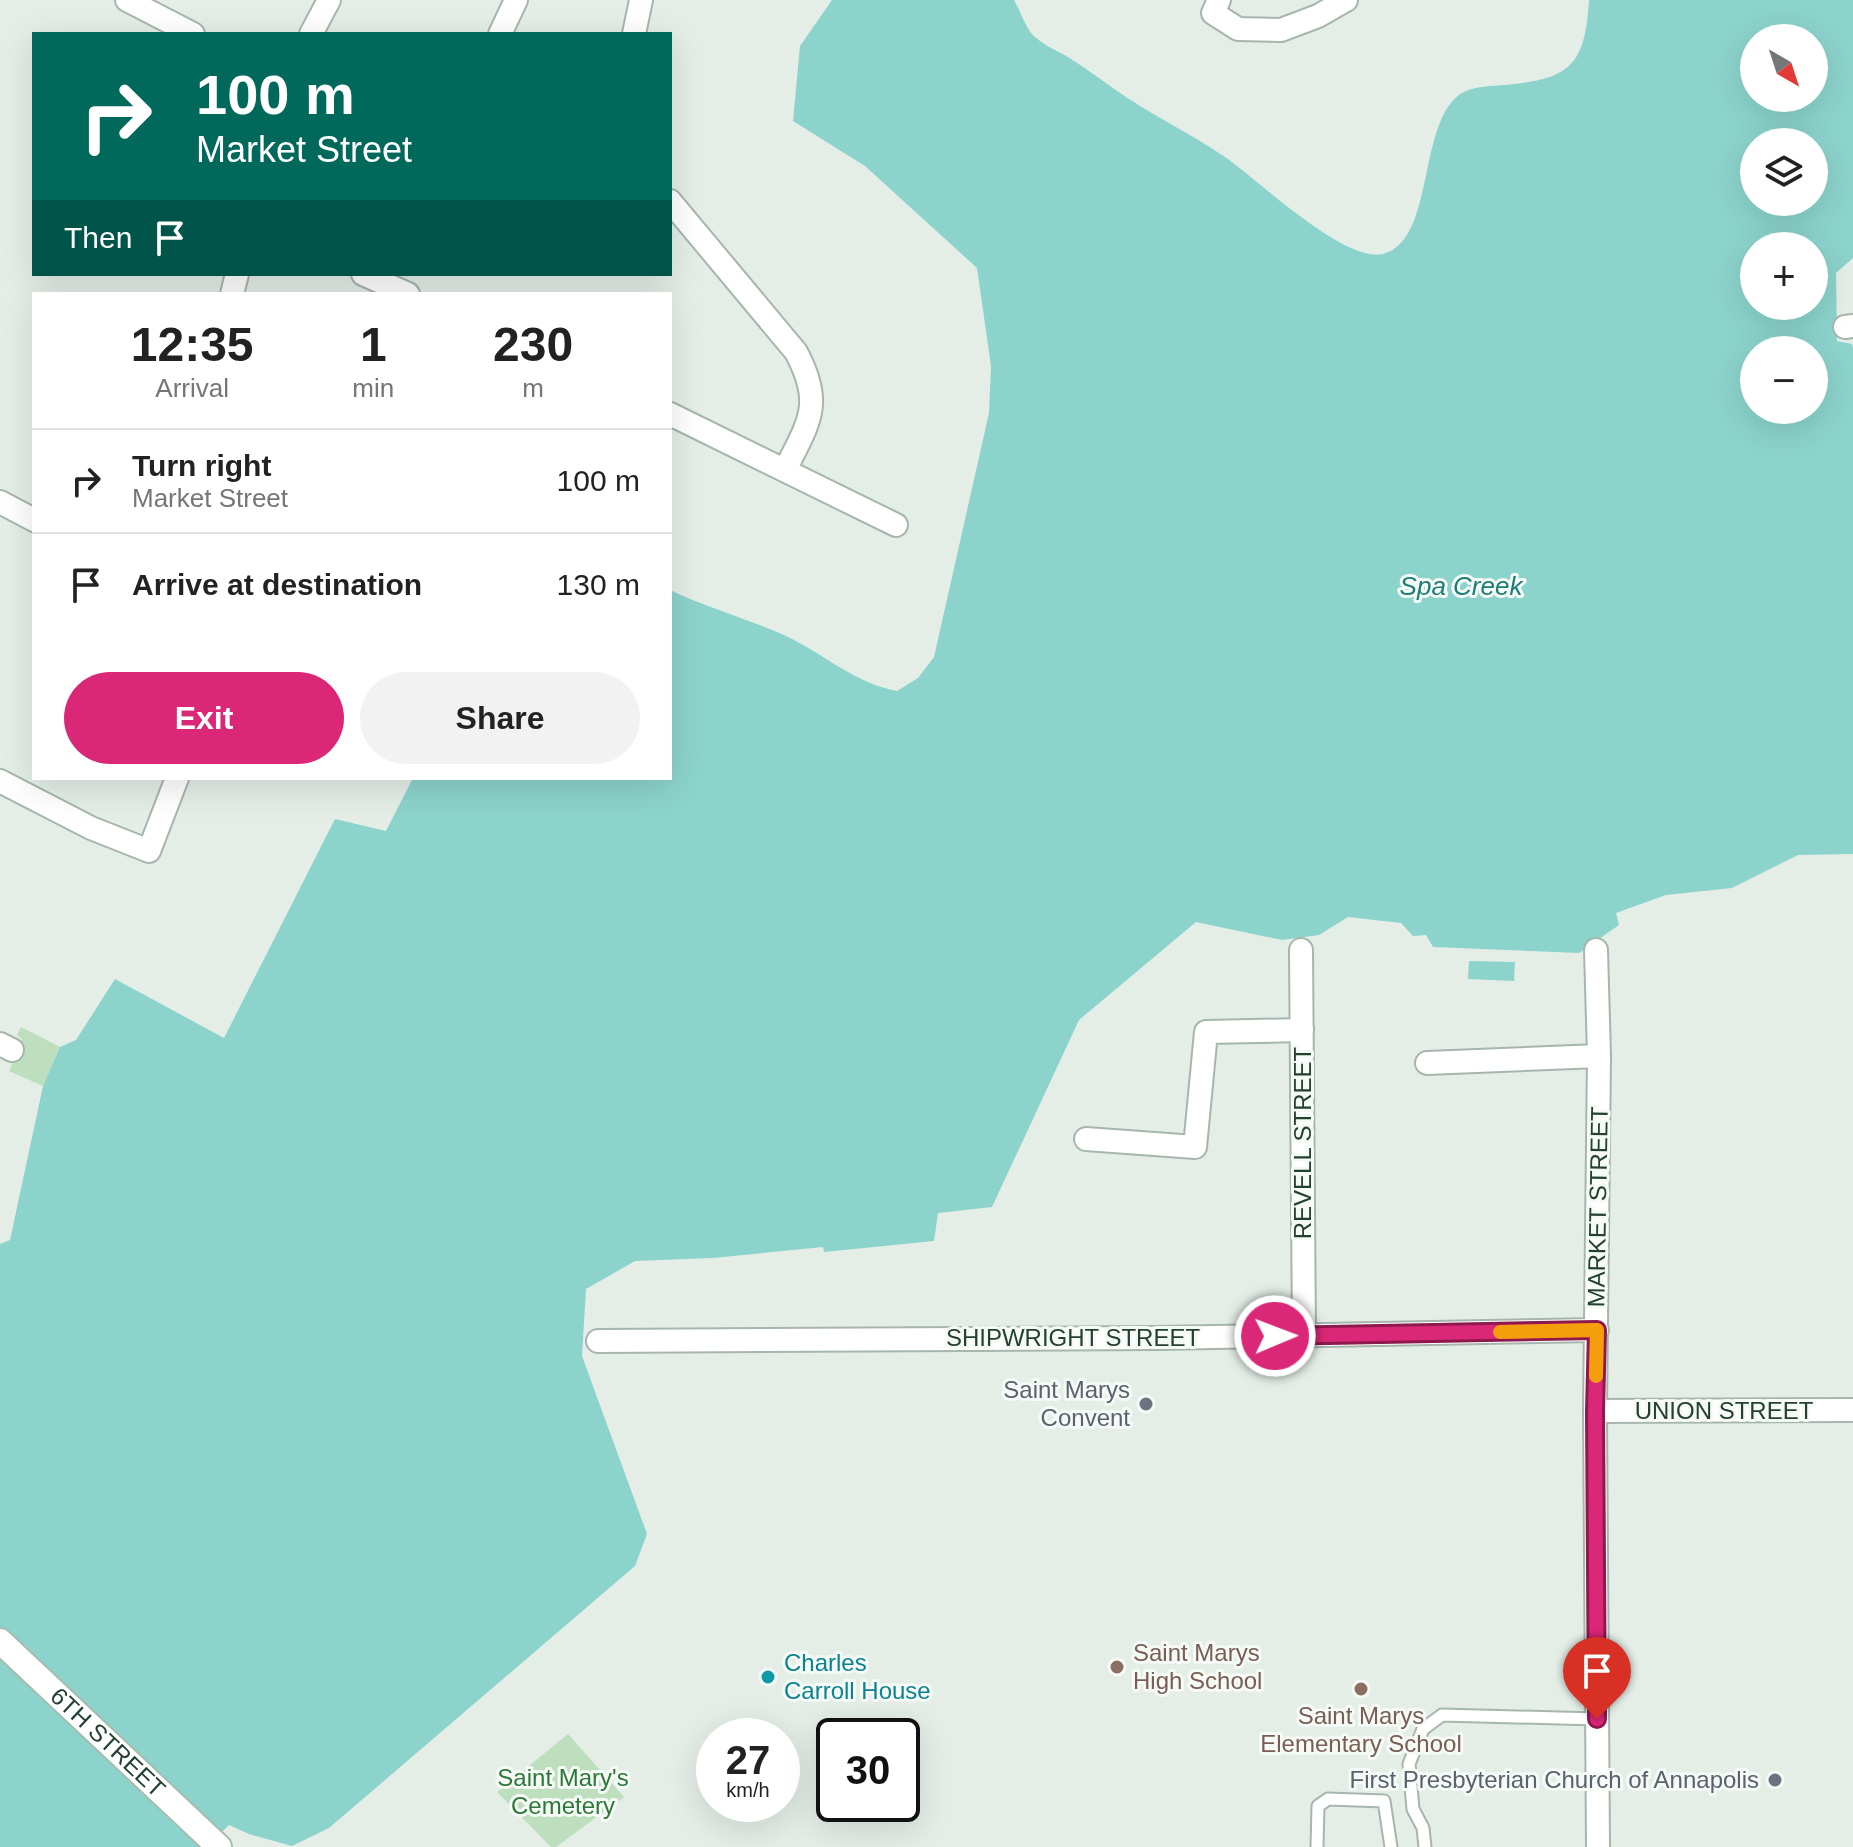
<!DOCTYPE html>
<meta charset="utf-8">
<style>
body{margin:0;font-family:Helvetica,sans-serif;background:#f2f2f2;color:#222;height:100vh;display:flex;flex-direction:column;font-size:30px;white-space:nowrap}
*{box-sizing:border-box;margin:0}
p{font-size:26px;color:#767676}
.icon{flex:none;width:44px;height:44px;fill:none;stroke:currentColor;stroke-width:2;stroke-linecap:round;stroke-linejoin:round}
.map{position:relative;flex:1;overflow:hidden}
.panel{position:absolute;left:32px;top:292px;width:640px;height:488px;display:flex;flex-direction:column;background:#fff;border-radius:0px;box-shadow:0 8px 32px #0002}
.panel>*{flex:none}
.top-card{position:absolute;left:32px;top:32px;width:640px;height:244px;border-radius:0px;box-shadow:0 8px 32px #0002;background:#00695c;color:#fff;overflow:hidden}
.needle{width:52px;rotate:141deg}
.fabs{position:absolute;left:1740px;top:24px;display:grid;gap:16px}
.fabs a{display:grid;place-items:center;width:88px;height:88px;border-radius:50%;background:#fff;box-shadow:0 8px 32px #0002;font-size:40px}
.speed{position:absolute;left:696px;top:1718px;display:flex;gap:16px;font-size:40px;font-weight:700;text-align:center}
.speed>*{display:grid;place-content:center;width:104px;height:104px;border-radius:50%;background:#fff;box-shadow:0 8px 32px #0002;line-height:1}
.speed small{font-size:20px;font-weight:400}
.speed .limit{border:4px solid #111;border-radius:12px;background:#fff;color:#111}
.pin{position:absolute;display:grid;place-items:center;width:68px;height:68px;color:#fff;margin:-82px -34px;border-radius:50% 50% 50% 0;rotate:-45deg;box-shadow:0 0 8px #0007}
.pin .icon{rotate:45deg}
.me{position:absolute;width:88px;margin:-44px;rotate:89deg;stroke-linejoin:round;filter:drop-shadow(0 0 6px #0008)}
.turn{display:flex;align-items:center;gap:28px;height:168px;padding:0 32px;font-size:36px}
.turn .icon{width:104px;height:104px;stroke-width:2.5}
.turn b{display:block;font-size:56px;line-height:68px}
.then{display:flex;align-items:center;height:76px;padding:0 32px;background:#0003;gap:16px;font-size:30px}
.eta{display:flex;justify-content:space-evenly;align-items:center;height:136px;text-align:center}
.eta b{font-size:48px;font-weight:700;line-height:56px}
.button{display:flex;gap:16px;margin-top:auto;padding:16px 32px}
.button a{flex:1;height:92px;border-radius:48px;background:#db2777;color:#fff;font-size:32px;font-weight:700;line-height:92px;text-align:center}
.button a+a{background:#f2f2f2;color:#222}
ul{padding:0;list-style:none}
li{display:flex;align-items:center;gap:24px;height:104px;padding:0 32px;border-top:2px solid #e0e0e0}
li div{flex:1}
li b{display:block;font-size:30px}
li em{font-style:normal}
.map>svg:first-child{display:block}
.green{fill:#bddfbe}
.water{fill:#8cd3cc;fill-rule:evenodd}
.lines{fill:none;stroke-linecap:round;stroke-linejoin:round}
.lane-casing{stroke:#a6b6ad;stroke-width:15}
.street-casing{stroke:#a6b6ad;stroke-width:26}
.secondary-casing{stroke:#a5bdaf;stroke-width:28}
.lane{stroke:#fff;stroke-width:11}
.street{stroke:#fff;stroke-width:22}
.secondary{stroke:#fff;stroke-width:24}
.route-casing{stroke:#8e194d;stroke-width:20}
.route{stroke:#db2777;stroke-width:14}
.slow{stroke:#f59e0b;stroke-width:14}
.worship-dot{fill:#6b7280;stroke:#f5faf6;stroke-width:3}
.education-dot{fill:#8d6e63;stroke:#f5faf6;stroke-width:3}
.culture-dot{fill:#0f9aa8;stroke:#f5faf6;stroke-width:3}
.labels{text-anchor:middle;stroke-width:6;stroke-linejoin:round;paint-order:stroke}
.street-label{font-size:24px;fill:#234031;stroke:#f5faf6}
.worship-label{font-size:24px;fill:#5b616d;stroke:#f5faf6;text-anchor:end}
.education-label{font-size:24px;fill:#785e54;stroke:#f5faf6;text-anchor:start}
.culture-label{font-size:24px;fill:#0d838f;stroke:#f5faf6;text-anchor:start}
.park-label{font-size:24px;fill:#2c7837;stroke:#f5faf6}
.water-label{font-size:26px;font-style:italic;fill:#1c7d75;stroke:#f5faf6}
</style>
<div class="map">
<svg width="1853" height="1847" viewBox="0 0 1853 1847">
<rect width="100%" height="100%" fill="#e4eee7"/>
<g class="green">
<path d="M21,1027L60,1047L43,1086L9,1071L22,1039L17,1035Z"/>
<path d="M568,1734L624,1797L556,1847H551L497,1792Z"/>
</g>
<g class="water">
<path d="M832,0H1014C1020,10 1024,24 1031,33C1040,44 1059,51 1071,59C1090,71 1108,85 1126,97C1158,118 1193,135 1225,157C1257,179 1344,263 1383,254C1437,240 1416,117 1464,92C1476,86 1492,86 1505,85C1570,79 1585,66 1589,0H1853V258L1836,273L1837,341L1852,344L1853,348V854L1798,855L1732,888L1666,895L1616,913L1619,925L1579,953L1433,947L1426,935L1413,936L1401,923L1348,917L1319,935L1282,940L1196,922L1079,1020L992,1207L938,1213L934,1241L824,1252L823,1247L713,1258L635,1261L586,1289L582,1356L647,1534L635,1566L329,1828L292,1846L249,1834L229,1825L207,1847H0V1244L10,1240L43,1086L60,1047L76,1040L115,979L224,1038L335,819L386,831L413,778H670V590C708,608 748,619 786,636C824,654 854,683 897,691L918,678L934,657L989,413L991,366L977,268L865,166L793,121L800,46ZM1754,38H1814V98H1754ZM1754,142H1814V202H1754ZM1754,246H1814V306H1754ZM1754,350H1814V410H1754Z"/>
<path d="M1469,961L1515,962L1514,981L1468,979Z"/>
</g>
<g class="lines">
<g class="lane-casing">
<g id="lane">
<path d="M1317,1847L1318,1806L1328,1799L1384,1801L1391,1847"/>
<path d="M1425,1847L1423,1828L1413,1809L1409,1764L1423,1729L1442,1715L1597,1719"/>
</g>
</g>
<g class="street-casing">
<g id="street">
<path d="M127,0L193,34"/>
<path d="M1219,0L1213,13L1238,29L1281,30L1318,16L1346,0"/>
<path d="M311,34L329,0"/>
<path d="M500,34L516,0"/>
<path d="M634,34L641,0"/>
<path d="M670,201L796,352C824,404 809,422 785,470"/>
<path d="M363,274L408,294"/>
<path d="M232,294L237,274"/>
<path d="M1845,327L1853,326"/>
<path d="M670,414L896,525"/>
<path d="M0,502L34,520"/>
<path d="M0,781L91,828L149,851L177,778"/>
<path d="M1301,950L1304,1336"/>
<path d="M1596,950L1599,1056L1595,1411L1598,1847"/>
<path d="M0,1044L12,1050"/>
<path d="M1427,1063L1599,1056"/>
<path d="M1086,1139L1195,1147L1206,1032L1302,1030"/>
<path d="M598,1341L1157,1338L1597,1330"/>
<path d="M1595,1411L1853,1410"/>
</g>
</g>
<g class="secondary-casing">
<g id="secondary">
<path id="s1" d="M0,1641L219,1847"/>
</g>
</g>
<use href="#lane" class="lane"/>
<use href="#street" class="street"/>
<use href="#secondary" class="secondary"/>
</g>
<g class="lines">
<g class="route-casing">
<path id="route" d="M1275,1336L1597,1330L1595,1411L1597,1719"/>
</g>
<use href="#route" class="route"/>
<path class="slow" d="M1500,1332L1597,1330L1596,1376"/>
</g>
<g class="worship-dot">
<circle cx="1146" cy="1404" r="8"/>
<circle cx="1775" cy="1780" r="8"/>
</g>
<g class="education-dot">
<circle cx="1117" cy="1667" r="8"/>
<circle cx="1361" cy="1689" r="8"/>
</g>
<circle class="culture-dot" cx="768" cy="1677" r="8"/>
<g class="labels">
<g class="street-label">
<text transform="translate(1303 1143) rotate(-90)" y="8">REVELL STREET</text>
<text transform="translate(1598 1207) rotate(-89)" y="8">MARKET STREET</text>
<text x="1073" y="1346">SHIPWRIGHT STREET</text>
<text x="1724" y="1419">UNION STREET</text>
<text dy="8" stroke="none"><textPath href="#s1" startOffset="148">6TH STREET</textPath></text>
</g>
<g class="worship-label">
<text x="1130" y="1398">Saint Marys<tspan x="1130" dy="28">Convent</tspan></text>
<text x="1759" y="1788">First Presbyterian Church of Annapolis</text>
</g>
<g class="education-label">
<text x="1133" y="1661">Saint Marys<tspan x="1133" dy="28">High School</tspan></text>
<text x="1361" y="1724" text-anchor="middle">Saint Marys<tspan x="1361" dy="28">Elementary School</tspan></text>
</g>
<g class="culture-label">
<text x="784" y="1671">Charles<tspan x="784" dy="28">Carroll House</tspan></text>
</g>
<g class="park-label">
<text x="563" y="1786">Saint Mary's<tspan x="563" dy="28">Cemetery</tspan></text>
</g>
<g class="water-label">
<text x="1461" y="595">Spa Creek</text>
</g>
</g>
</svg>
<div class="fabs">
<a><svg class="needle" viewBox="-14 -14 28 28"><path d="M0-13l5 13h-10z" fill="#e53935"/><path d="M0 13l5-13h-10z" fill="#767676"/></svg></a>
<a><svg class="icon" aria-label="layers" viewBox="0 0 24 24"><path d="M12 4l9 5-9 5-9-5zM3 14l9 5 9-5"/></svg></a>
<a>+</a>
<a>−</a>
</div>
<div class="speed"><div>27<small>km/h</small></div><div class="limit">30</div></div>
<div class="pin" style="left:1597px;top:1719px;background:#d93025"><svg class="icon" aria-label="arrive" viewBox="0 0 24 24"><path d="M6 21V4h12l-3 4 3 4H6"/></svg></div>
<svg class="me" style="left:1275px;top:1336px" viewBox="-20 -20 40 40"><circle r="17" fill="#db2777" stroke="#fff" stroke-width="3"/><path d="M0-11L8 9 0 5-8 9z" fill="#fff"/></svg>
<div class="top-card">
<div class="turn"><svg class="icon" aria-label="right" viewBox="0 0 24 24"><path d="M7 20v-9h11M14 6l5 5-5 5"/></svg><div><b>100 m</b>Market Street</div></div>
<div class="then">Then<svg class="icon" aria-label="arrive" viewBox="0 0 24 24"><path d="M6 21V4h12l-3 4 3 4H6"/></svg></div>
</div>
<section class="panel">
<div class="eta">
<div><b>12:35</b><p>Arrival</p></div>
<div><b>1</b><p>min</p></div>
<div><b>230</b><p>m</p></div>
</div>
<ul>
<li><svg class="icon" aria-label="right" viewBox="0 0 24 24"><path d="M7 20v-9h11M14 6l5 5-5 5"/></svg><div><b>Turn right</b><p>Market Street</p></div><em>100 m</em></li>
<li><svg class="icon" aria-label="arrive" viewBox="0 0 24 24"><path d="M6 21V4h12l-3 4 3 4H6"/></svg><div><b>Arrive at destination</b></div><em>130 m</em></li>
</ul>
<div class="button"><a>Exit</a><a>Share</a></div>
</section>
</div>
